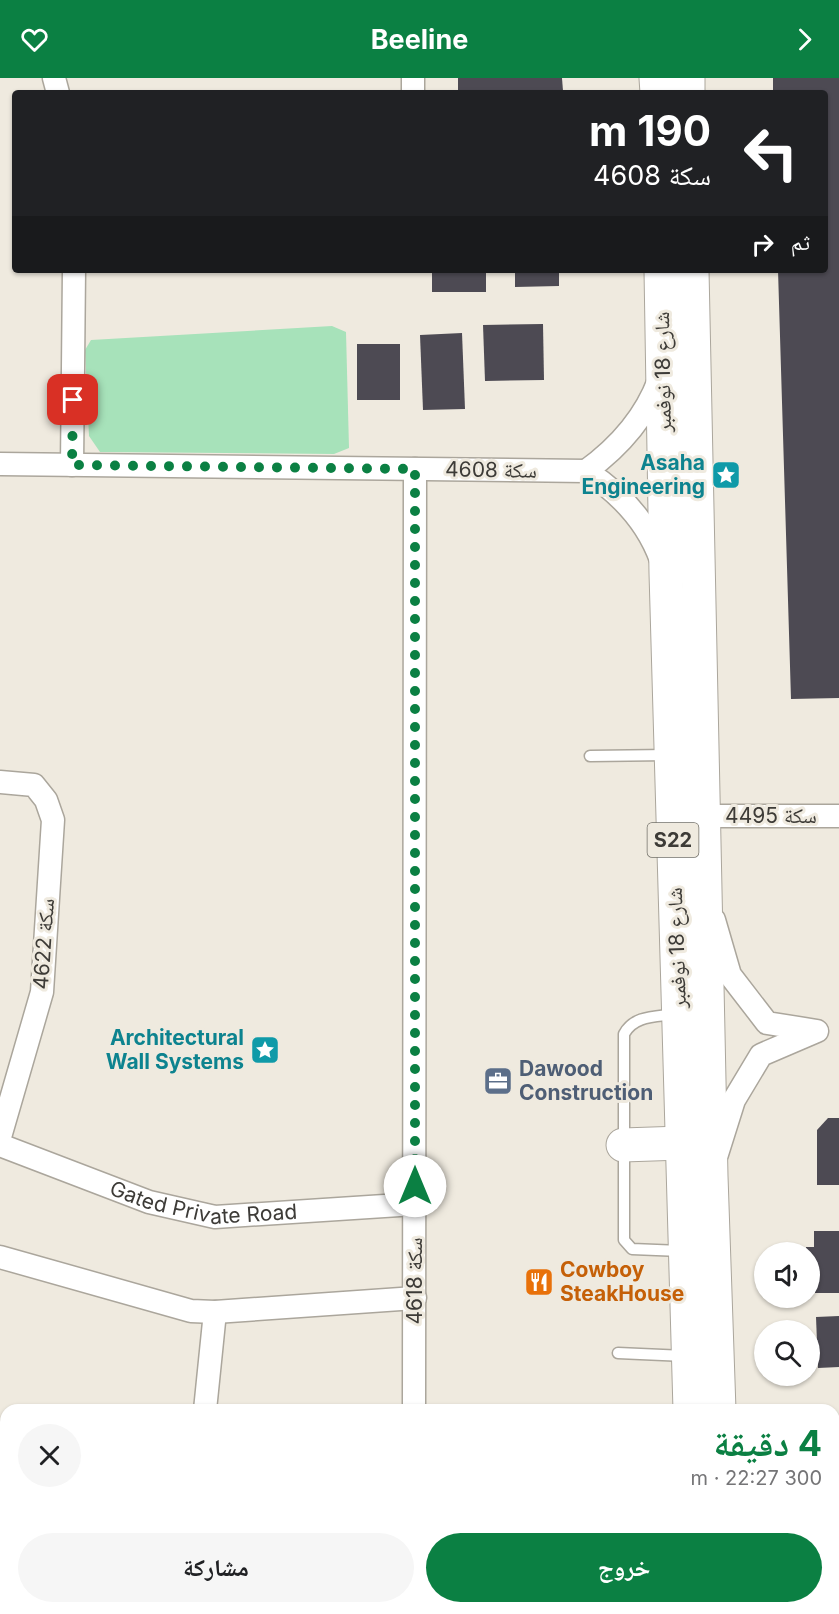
<!DOCTYPE html>
<html lang="ar">
<meta charset="utf-8">
<style>
body{margin:0;font-family:Inter,"Noto Naskh Arabic",sans-serif;background:#f6f6f6;color:#202124;direction:rtl;height:100vh;display:flex;flex-direction:column;font-size:22px;white-space:nowrap}
*{box-sizing:border-box;margin:0}
p{font-size:20px;color:#757577}
.icon{flex:none;width:33px;height:33px;fill:none;stroke:currentColor;stroke-width:2;stroke-linecap:round;stroke-linejoin:round}
.map{position:relative;flex:1;overflow:hidden;direction:ltr}
.sheet{position:absolute;left:0px;top:1326px;width:840px;height:210px;display:flex;flex-direction:column;background:#fff;border-radius:18px 18px 0 0;box-shadow:0 2px 4px #0004;direction:rtl}
.sheet>*{flex:none}
.banner{position:absolute;left:12px;top:12px;width:816px;height:183px;border-radius:6px;box-shadow:0 2px 4px #0004;direction:rtl;background:#202124;color:#fff;overflow:hidden}
.controls{position:absolute;left:754px;top:1164px;display:grid;gap:12px}
.controls a{display:grid;place-items:center;width:66px;height:66px;border-radius:50%;background:#fff;box-shadow:0 2px 4px #0004;font-size:30px}
.pin{position:absolute;display:grid;place-items:center;width:51px;height:51px;color:#fff;margin:-26px;border-radius:12px;box-shadow:0 3px 9px #0006}
.me{position:absolute;width:66px;margin:-33px;rotate:0deg;stroke-linejoin:round;filter:drop-shadow(0 0 4px #0008)}
.turn{display:flex;align-items:center;gap:21px;height:126px;padding:0 18px;font-size:27px}
.turn .icon{width:78px;height:78px;stroke-width:2.5}
.turn b{display:block;font-size:42px;line-height:51px}
.then{display:flex;align-items:center;height:57px;padding:0 18px;background:#0003;gap:12px;font-size:22px}
.round{display:grid;place-items:center;flex:none;width:63px;height:63px;border-radius:32px;background:#f6f6f6}
.summary{display:flex;align-items:center;justify-content:space-between;height:102px;padding:0 18px}
h1{font-size:36px;font-weight:700;line-height:45px;color:#0b8043}
.button{display:flex;gap:12px;margin-top:auto;padding:12px 18px}
.button a{flex:1;height:69px;border-radius:36px;background:#0b8043;color:#fff;font-size:24px;font-weight:700;line-height:69px;text-align:center}
.button a+a{background:#f6f6f6;color:#202124}
header{display:flex;justify-content:space-between;align-items:center;height:78px;padding:0 18px;background:#0b8043;color:#fff;font-size:27px;font-weight:700}
.map>svg:first-child{display:block}
.green{fill:#a7e2ba}
.building{fill:#4d4a53}
.lines{fill:none;stroke-linecap:round;stroke-linejoin:round}
.lane-casing{stroke:#aba69c;stroke-width:13}
.street-casing{stroke:#aba69c;stroke-width:25}
.primary-casing{stroke:#aba69c;stroke-width:35}
.lane{stroke:#fff;stroke-width:10}
.street{stroke:#fff;stroke-width:22}
.primary{stroke:#fff;stroke-width:33}
.route{stroke:#0b8043;stroke-width:10;stroke-dasharray:0 18}
.labels{text-anchor:middle;stroke-width:6;stroke-linejoin:round;paint-order:stroke}
.shield{fill:#efeadf;stroke:#727069;stroke-width:1.5}
.shield-label{font-size:20px;font-weight:bold;fill:#3d3b37}
.street-label{font-size:21px;fill:#3d3b37;stroke:#efeadf}
.culture-label{font-size:21px;font-weight:bold;fill:#0d838f;stroke:#efeadf;text-anchor:end}
.service-label{font-size:21px;font-weight:bold;fill:#4e5e75;stroke:#efeadf;text-anchor:start}
.food-label{font-size:21px;font-weight:bold;fill:#c56008;stroke:#efeadf;text-anchor:start}
</style>
<header><svg class="icon" aria-label="forward" viewBox="0 0 24 24"><path d="M9 5l7 7-7 7"/></svg>Beeline<svg class="icon" aria-label="heart" viewBox="0 0 24 24"><path d="M12 20l-8-8c-3-5 5-10 8-4 3-6 11-1 8 4z"/></svg></header>
<div class="map">
<svg width="839" height="1536" viewBox="0 0 839 1536">
<rect width="100%" height="100%" fill="#efeadf"/>
<path class="green" d="M332,248L346,254L349,370L334,376L100,374L89,358L85,272L91,262Z"/>
<g class="building">
<path d="M458,0H562L563,13L458,15Z"/>
<path d="M773,0H839V620L791,621L778,192H825V15H773Z"/>
<rect x="432" y="192" width="54" height="22"/>
<path d="M515,192H559V208L515,209Z"/>
<path d="M543,246L544,302L485,303L483,247Z"/>
<path d="M462,255L465,331L423,332L420,257Z"/>
<rect x="357" y="266" width="43" height="56"/>
<path d="M828,1040H839V1107H817V1052Z"/>
<path d="M814,1153H839V1215H815V1199H810V1174H806V1169H814Z"/>
<path d="M839,1238V1289L818,1290L816,1239Z"/>
<rect x="834" y="1458" width="5" height="55"/>
</g>
<g class="lines">
<g class="lane-casing">
<g id="lane">
<path d="M590,678L668,677"/>
<path d="M675,936C656,939 634,937 624,956V1162L632,1171L681,1173"/>
<path d="M618,1275L685,1278"/>
</g>
</g>
<g class="street-casing">
<g id="street">
<path d="M54,0L58,15"/>
<path d="M413,0V15"/>
<path d="M0,386L586,393C620,415 647,443 661,482"/>
<path d="M72,387L74,192"/>
<path d="M586,393C619,369 645,340 659,302"/>
<path d="M0,704L34,707L46,722L53,742L42,914L0,1059"/>
<path d="M703,738H839"/>
<path d="M714,842L730,897L767,945L817,953L761,977L734,1022L717,1076"/>
<path id="s1" d="M0,1067L149,1124L215,1139L415,1126"/>
<path d="M0,1179L191,1233L215,1234L415,1220"/>
<path d="M205,1332L215,1234"/>
<path d="M414,1332L415,391"/>
<path d="M0,1433L6,1434"/>
<path d="M198,1536V1530"/>
</g>
</g>
<g class="primary-casing">
<g id="primary">
<path d="M656,0L657,15"/>
<path d="M688,0V15"/>
<path d="M661,192L666,495L690,1332"/>
<path d="M692,192L711,1098L719,1332"/>
<path d="M623,1067L682,1065"/>
<path d="M696,1530V1536"/>
<path d="M726,1530V1536"/>
</g>
</g>
<use href="#lane" class="lane"/>
<use href="#street" class="street"/>
<use href="#primary" class="primary"/>
</g>
<g class="lines">
<path class="route" d="M73,322L72,387L415,391V1108"/>
</g>
<defs>
<g id="sight-square" transform="scale(1.5)"><rect x="-9" y="-9" width="18" height="18" rx="4" fill="#0f9aa8" stroke="#efeadf"/><path d="M0-6L1.8-2.2L6-1.7L2.9 1.2L3.7 5.4L0 3.3L-3.7 5.4L-2.9 1.2L-6-1.7L-1.8-2.2Z" fill="#fff"/></g>
<g id="office-square" transform="scale(1.5)"><rect x="-9" y="-9" width="18" height="18" rx="4" fill="#5c6f8a" stroke="#efeadf"/><path d="M-6-3h4V-5.5h4V-3h4V5H-6ZM-1-4.5V-3h2v-1.5ZM-6 0V1H6V0Z" fill="#fff"/></g>
<g id="restaurant-square" transform="scale(1.5)"><rect x="-9" y="-9" width="18" height="18" rx="4" fill="#e8710a" stroke="#efeadf"/><path d="M-5-6h1v4h1v-4h1v4h1v-4h1v5L-1.5 .5V6h-2V.5L-5-1ZM5-6V6H3V1.5H1.5Q1.5-4 5-6Z" fill="#fff"/></g>
</defs>
<g fill-rule="evenodd">
<use href="#sight-square" x="726" y="397"/>
<use href="#sight-square" x="265" y="972"/>
<use href="#office-square" x="498" y="1003"/>
<use href="#restaurant-square" x="539" y="1204"/>
</g>
<g class="labels">
<rect class="shield" x="647.5" y="745" width="51" height="34" rx="4.5"/>
<g class="shield-label">
<text x="673" y="769">S22</text>
</g>
<g class="street-label">
<text transform="translate(663 294) rotate(-91)" y="7">شارع 18 نوفمبر</text>
<text transform="translate(491 392) rotate(1)" y="7">سكة 4608</text>
<text x="771" y="745">سكة 4495</text>
<text transform="translate(44 866) rotate(-86)" y="7">سكة 4622</text>
<text transform="translate(677 870) rotate(-92)" y="7">شارع 18 نوفمبر</text>
<text dy="7" stroke="none"><textPath href="#s1" startOffset="214">Gated Private Road</textPath></text>
<text transform="translate(415 1203) rotate(-90)" y="7">سكة 4618</text>
</g>
<g class="culture-label">
<text x="705" y="392">Asaha<tspan x="705" dy="24">Engineering</tspan></text>
<text x="244" y="967">Architectural<tspan x="244" dy="24">Wall Systems</tspan></text>
</g>
<g class="service-label">
<text x="519" y="998">Dawood<tspan x="519" dy="24">Construction</tspan></text>
</g>
<g class="food-label">
<text x="560" y="1199">Cowboy<tspan x="560" dy="24">SteakHouse</tspan></text>
</g>
</g>
</svg>
<div class="controls">
<a><svg class="icon" aria-label="sound" viewBox="0 0 24 24"><path d="M4 9h4l5-4v14l-5-4H4zM17 9q2 3 0 6"/></svg></a>
<a><svg class="icon" aria-label="search" viewBox="0 0 24 24"><circle cx="10" cy="10" r="6"/><path d="M15 15l6 6"/></svg></a>
</div>
<div class="pin" style="left:73px;top:322px;background:#d93025"><svg class="icon" aria-label="arrive" viewBox="0 0 24 24"><path d="M6 21V4h12l-3 4 3 4H6"/></svg></div>
<svg class="me" style="left:415px;top:1108px" viewBox="-20 -20 40 40"><circle r="19" fill="#fff"/><path d="M0-13L10 11 0 6-10 11z" fill="#0b8043"/></svg>
<div class="banner">
<div class="turn"><svg class="icon" aria-label="left" viewBox="0 0 24 24"><path d="M17 20v-9H6M10 6l-5 5 5 5"/></svg><div><b>190 m</b>سكة 4608</div></div>
<div class="then">ثم<svg class="icon" aria-label="right" viewBox="0 0 24 24"><path d="M7 20v-9h11M14 6l5 5-5 5"/></svg></div>
</div>
<section class="sheet">
<div class="summary"><div><h1>4 دقيقة</h1><p>300 m · 22:27</p></div><a class="round"><svg class="icon" aria-label="close" viewBox="0 0 24 24"><path d="M6 6l12 12M18 6L6 18"/></svg></a></div>
<div class="button"><a>خروج</a><a>مشاركة</a></div>
</section>
</div>
